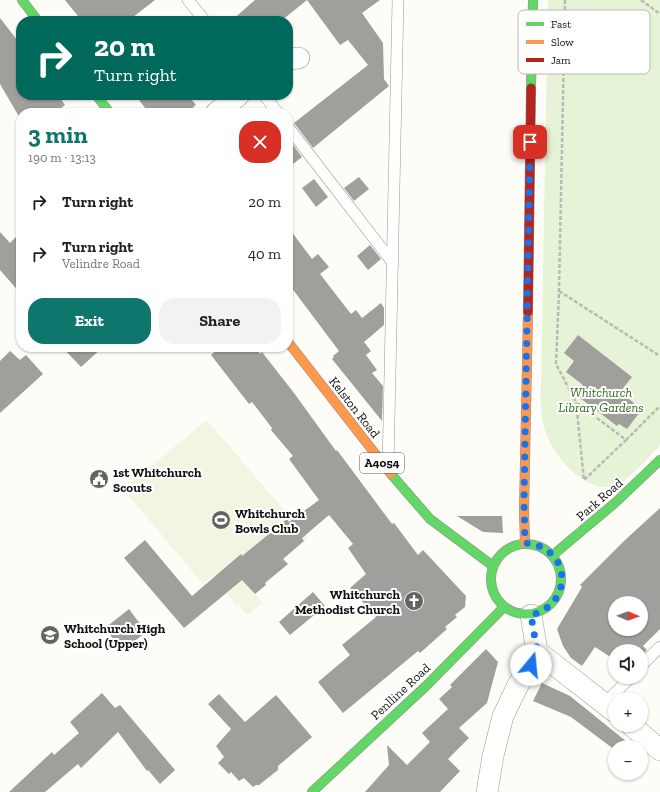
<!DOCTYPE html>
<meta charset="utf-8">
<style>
body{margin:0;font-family:"Zilla Slab",serif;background:#f2f2f2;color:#222;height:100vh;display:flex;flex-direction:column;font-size:15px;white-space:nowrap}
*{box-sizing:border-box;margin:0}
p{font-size:13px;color:#767676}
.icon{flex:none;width:22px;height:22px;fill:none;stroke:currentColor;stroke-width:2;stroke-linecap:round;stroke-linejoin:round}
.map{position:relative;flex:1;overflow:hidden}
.side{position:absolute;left:16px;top:108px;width:277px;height:244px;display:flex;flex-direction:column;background:#fff;border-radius:16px;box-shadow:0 1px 3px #0004}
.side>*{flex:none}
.hud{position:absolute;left:16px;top:16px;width:277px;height:84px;border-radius:16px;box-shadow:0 1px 3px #0004;background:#00695c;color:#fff;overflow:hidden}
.needle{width:26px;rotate:91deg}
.fabs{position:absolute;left:608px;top:596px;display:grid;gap:8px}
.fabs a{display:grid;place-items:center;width:40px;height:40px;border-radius:50%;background:#fff;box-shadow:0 1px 3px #0004;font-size:20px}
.pin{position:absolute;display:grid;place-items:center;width:34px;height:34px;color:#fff;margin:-17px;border-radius:8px;box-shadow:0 2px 6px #0006}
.me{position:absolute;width:44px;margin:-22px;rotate:17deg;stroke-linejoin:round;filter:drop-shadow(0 0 3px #0008)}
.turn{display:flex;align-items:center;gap:14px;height:84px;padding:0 12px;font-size:18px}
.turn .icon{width:52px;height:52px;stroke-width:2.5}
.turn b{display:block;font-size:28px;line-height:34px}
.round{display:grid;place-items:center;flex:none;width:42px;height:42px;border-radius:16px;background:#f2f2f2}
.overview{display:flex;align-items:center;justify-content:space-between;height:68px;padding:0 12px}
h1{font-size:24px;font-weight:700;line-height:30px;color:#0f766e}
.action{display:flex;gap:8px;margin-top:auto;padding:8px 12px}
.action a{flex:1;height:46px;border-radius:16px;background:#0f766e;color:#fff;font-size:16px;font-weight:700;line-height:46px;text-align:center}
.action a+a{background:#f2f2f2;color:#222}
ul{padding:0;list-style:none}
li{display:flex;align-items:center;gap:12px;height:52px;padding:0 12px}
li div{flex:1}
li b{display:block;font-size:15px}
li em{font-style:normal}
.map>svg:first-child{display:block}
.green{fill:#e7f3d7}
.pitch{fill:#f0f6e1}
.building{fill:#a19f9c;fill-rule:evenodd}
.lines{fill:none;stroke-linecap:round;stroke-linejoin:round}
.lane-casing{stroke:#979795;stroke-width:12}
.street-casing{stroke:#979795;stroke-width:22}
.fast-casing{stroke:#8e8d8b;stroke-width:10}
.slow-casing{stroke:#8e8d8b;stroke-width:10}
.jam-casing{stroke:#8e8d8b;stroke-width:10}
.path{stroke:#b9b9b8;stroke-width:2.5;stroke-dasharray:4 2;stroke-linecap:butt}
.lane{stroke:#fffffe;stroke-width:11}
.street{stroke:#fffffe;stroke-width:21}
.fast{stroke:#63d668;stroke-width:9}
.slow{stroke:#ff974d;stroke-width:9}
.jam{stroke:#b3261e;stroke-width:9}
.route{stroke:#1a73e8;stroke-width:7;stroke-dasharray:0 12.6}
.labels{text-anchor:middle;stroke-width:4;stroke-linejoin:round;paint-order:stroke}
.shield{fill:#fff;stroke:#585858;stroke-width:1}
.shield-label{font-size:12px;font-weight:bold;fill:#111}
.park-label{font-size:13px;font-style:italic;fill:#2f6b1f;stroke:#fff}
.street-label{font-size:13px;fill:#111;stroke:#fff}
.poi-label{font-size:13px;font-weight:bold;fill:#111;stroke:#fff;text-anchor:start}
.key{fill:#fff;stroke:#b8b8b8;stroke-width:1}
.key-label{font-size:11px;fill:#111}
</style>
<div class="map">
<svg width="660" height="792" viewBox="0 0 660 792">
<rect width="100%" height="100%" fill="#fdfcf7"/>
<path class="green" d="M548,0H660V445C649,457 638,470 625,480C622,483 616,485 612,486C601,489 592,485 583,479C562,466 546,443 542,418C540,406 541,393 541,381Z"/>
<path class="pitch" d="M207,420L308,538L283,559L288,564L265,583L266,585L255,594L262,603L247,615L238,603L236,605L213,576L203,584L123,489Z"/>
<g class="building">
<path d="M65,0H155L128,21H82Z"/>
<path d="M255,0H307L281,21H231Z"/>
<path d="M307,0H380L362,13L383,43L384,79L389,86L313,148L294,123L368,65L348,40L340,45Z"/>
<path d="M0,18L21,45V95H58L65,105L55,113H21V120L0,84Z"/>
<path d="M135,95H188L196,105L193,107L197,113H149Z"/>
<path d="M290,141L302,157L288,168V142Z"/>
<path d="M359,177L369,189L354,201L344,188Z"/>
<path d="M314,179L328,197L316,207L302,188Z"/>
<path d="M288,227L312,259L318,254L329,267L320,274L351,314L356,310L362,318L381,303L384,308V325L364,342L371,351L366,355L377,370L372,373L383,386L382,421L332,359L334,357L333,356L339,351L288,283Z"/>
<path d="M0,232L10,243L21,232V294L0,270Z"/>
<path d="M370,245L381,259L368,270L357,256Z"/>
<path d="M578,335L632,377L620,392L634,403L632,406L640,412L627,429L619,424L617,426L576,395L583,385L566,372L574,361L564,353Z"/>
<path d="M62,347H103L81,367Z"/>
<path d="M220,347H255L260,354L262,352L294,393L336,451L337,450L392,524L394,523L418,555L423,550L466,596L465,607L455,615L457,617L445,627L447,629L420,653L418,651L343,713L318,682L350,655L342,645L376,617L350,588L366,574L348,548L353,544L329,515L302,538L304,541L283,559L288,564L265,583L266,585L255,594L242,580L184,628L124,558L145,540L192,596L241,554L242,556L287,519L289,522L319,500L289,459L293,456L271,430L272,428L252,402L249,404L211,355Z"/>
<path d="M10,351L20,360L26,355L43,374L0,413V361Z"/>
<path d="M660,508V629L643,646L647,650L641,656V651H615V660L595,647L582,666L571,658L563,646L557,629L582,587L580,585L624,541ZM615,603H641V629H615Z"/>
<path d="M457,516H502L503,533L483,532Z"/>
<path d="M313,592L325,606L290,635L279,622Z"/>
<path d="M129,609L146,632L122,651L105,628Z"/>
<path d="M486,649L498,662L487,703L459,728L469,738L448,759L460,771L440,792H365L389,765L387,745L407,765L430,742L422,733L448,709L439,699L452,687L450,685Z"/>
<path d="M542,683L570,696L632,746L631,747H615V750L571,717L533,701Z"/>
<path d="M102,693L115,708L120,705L175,770L160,784L148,770L147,771L118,732L81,768L78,764L45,792H9L52,752L54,755L79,733L70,722Z"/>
<path d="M219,694L245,722L276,695L312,737L278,766V770L259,785H256L253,787L244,778L239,781L231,772L229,774L218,763L224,757L216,746L231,729L208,704Z"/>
</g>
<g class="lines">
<g class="lane-casing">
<g id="lane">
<path d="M188,0L205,21"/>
<path d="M264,95L278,113"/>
<path d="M288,127L393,263"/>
<path d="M388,467L398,0"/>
<path d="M641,666L660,647"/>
<path d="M604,704L631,677"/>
</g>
</g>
<g class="street-casing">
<g id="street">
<path d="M288,59L299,58"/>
<path d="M216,113L239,95"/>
<path d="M537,651L547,659L615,712"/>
<path d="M631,725L660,750"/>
<path d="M487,792L493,756L503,716L518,685L534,660L537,651L531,615"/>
</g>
</g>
<g class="fast-casing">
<g id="fast">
<path d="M22,0L38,21"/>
<path d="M531,88L533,0"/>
<path d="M96,95L110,113"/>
<path d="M391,474L430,519L493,566"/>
<circle cx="526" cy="579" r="35"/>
<path d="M553,555L616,502L660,460"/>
<path d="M312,792L426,686L504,607"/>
</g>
</g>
<g class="slow-casing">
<g id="slow">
<path d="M288,342L391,474"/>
<path d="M525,543L524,511L528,312"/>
</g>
</g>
<g class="jam-casing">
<path id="jam" d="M528,312L531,88"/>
</g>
<g class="path">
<path d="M565,0L559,291L556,364L576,402L584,480L626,440L576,402"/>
<path d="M641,0L660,14"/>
<path d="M559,291L660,356"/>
<path d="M626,440L660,406"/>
</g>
<use href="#lane" class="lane"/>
<use href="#street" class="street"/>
<use href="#fast" class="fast"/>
<use href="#slow" class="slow"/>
<use href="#jam" class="jam"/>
</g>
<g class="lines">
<path class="route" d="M530,142L524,501L525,543C571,546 575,604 531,615L537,651L534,660L531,665"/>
</g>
<defs>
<g id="civic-disc" transform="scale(1)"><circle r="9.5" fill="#646362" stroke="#fff"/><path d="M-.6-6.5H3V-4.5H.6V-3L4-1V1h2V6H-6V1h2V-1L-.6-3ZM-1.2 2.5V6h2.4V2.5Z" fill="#fff"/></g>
<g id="stadium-disc" transform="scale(1)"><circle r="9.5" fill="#646362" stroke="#fff"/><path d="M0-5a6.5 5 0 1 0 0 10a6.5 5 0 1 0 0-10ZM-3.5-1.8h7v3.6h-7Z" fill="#fff"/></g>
<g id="church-disc" transform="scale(1)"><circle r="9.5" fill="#646362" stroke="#fff"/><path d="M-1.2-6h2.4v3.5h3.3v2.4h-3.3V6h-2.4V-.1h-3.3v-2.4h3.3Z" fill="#fff"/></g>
<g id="school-disc" transform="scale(1)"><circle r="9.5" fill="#646362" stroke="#fff"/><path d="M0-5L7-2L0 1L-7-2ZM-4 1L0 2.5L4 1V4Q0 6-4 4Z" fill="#fff"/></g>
</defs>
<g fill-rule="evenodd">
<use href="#civic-disc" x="99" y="479"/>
<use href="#stadium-disc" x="221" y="520"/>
<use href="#church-disc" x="414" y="601"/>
<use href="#school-disc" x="50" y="635"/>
</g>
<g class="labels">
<rect class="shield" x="360" y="453" width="44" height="20" rx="3"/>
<g class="shield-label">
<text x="382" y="467">A4054</text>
</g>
<g class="park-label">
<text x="601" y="397">Whitchurch<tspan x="601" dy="15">Library Gardens</tspan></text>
</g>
<g class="street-label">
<text transform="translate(355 407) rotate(52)" y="5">Kelston Road</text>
<text transform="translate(599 499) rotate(-41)" y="5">Park Road</text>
<text transform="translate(400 691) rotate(-43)" y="5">Penlline Road</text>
</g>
<g class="poi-label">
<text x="113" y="477">1st Whitchurch<tspan x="113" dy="15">Scouts</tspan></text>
<text x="235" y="518">Whitchurch<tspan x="235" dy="15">Bowls Club</tspan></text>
<text x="400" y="599" text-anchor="end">Whitchurch<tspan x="400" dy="15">Methodist Church</tspan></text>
<text x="64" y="633">Whitchurch High<tspan x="64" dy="15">School (Upper)</tspan></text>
</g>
</g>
<rect x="518" y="10" width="132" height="64" rx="6" class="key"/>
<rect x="526" y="22" width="18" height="4" fill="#63d668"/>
<rect x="526" y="40" width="18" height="4" fill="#ff974d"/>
<rect x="526" y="58" width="18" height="4" fill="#b3261e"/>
<g class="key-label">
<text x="551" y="28">Fast</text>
<text x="551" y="46">Slow</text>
<text x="551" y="64">Jam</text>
</g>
</svg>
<div class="fabs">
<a><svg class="needle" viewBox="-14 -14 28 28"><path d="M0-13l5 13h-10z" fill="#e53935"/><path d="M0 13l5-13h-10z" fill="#767676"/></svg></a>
<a><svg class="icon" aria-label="sound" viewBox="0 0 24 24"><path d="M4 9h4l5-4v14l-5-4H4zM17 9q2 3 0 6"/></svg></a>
<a>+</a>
<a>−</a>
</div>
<div class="pin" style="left:530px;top:142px;background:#d93025"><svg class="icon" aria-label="arrive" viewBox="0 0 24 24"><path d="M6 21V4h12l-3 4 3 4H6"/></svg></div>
<svg class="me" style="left:531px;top:665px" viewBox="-20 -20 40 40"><circle r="19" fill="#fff"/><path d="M0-13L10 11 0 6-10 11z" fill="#1a73e8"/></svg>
<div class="hud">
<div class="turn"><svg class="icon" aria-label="right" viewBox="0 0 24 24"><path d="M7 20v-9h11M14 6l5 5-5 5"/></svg><div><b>20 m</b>Turn right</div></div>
</div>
<section class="side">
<div class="overview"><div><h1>3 min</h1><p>190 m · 13:13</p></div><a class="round" style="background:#d93025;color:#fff"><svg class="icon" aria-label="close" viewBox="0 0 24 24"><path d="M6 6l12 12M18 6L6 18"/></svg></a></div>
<ul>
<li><svg class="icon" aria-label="right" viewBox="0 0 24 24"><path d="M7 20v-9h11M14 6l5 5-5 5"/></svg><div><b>Turn right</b></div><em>20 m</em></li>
<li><svg class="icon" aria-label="right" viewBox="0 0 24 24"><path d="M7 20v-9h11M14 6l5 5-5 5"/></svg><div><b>Turn right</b><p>Velindre Road</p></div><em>40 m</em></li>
</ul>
<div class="action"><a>Exit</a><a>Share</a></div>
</section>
</div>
